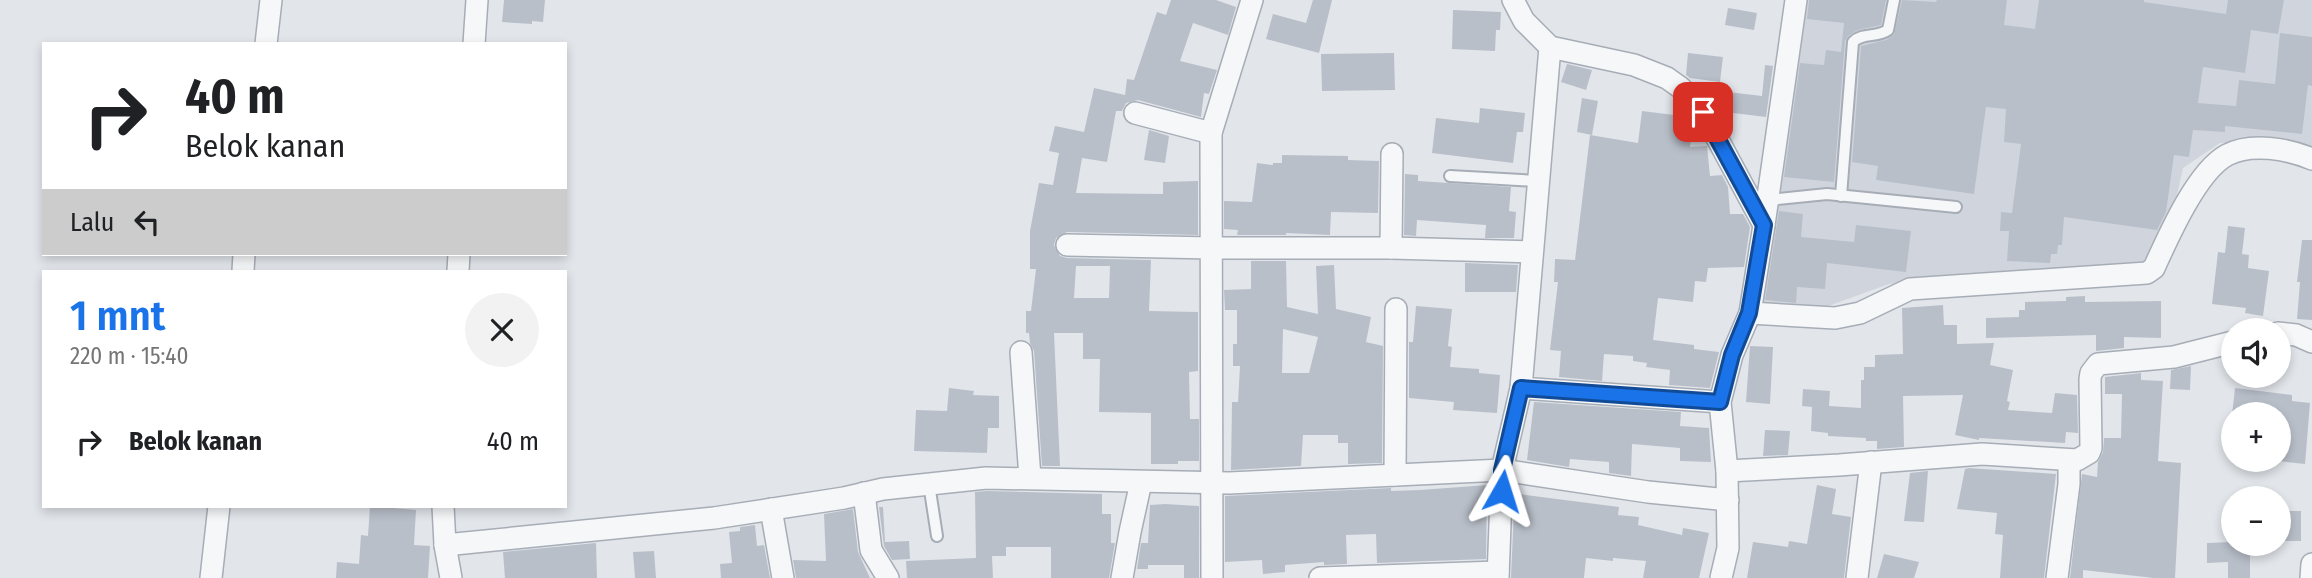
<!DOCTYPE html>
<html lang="id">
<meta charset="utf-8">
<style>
body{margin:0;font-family:"Fira Sans Condensed",sans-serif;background:#f2f2f2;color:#202124;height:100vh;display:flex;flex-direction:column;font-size:26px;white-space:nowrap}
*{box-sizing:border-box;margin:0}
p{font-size:23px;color:#757577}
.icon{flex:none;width:38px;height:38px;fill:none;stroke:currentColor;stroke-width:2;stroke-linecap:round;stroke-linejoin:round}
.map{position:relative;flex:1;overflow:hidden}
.drawer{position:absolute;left:42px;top:270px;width:525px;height:238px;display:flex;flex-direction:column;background:#fff;border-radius:0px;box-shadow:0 4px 10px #0003}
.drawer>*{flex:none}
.banner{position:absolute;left:42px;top:42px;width:525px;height:214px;border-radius:0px;box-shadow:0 4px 10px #0003;background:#fff;color:#202124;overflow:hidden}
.buttons{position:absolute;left:2221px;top:318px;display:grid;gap:14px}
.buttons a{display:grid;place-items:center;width:70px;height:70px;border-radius:50%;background:#fff;box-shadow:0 4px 10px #0003;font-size:35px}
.pin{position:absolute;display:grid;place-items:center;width:60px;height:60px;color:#fff;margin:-30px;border-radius:14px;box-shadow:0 4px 10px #0006}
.me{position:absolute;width:77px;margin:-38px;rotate:6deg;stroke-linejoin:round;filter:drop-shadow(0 0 5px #0008)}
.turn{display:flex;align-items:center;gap:24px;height:147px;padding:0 28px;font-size:32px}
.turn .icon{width:91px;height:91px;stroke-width:2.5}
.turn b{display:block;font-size:49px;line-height:60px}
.then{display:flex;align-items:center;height:66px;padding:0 28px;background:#0003;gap:14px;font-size:26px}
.round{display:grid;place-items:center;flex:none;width:74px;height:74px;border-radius:37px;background:#f2f2f2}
.headline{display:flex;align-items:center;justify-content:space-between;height:119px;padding:0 28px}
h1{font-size:42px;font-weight:600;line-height:52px;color:#1a73e8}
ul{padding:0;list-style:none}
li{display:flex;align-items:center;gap:21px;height:105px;padding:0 28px}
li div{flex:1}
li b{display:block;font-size:26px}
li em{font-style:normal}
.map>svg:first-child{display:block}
.built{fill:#d0d5dd}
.building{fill:#b9bfc9;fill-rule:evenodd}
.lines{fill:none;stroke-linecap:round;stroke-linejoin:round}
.lane-casing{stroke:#a7adb6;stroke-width:14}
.street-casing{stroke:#a7adb6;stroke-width:24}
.lane{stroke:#f5f7f9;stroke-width:10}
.street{stroke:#f5f7f9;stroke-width:21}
.route-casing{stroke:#114b97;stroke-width:18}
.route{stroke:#1a73e8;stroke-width:12}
</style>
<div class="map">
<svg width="2312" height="578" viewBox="0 0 2312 578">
<rect width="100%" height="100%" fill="#e2e6eb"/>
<path class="built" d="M1795,0H2312V157L2269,143H2220L2183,168L2161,267L1994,272L1889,284L1820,309L1749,305Z"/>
<g class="building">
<path d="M504,0H545L543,22L532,21V24L502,22Z"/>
<path d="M1171,0H1216L1236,7L1228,35L1193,23L1180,61L1217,70L1209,94L1204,93L1201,117L1138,100L1126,103L1122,111H1116L1107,162L1082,158L1076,193L1163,194V182L1198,181V235L1067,232L1056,238L1054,245L1060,256L1067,258L1151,260L1149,311L1198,312V371L1189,372L1190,419H1199V461H1178V464H1151V413L1099,412L1100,359H1083V333H1054L1060,466H1042L1034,351L1030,343L1029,333H1026V311H1031L1036,269H1030V231L1039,183L1053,185L1059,153L1049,151L1055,126L1084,132L1094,88L1125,95L1127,79L1134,80L1157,12L1166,15ZM1076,266H1110L1109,298H1074Z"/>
<path d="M1313,0H1332L1319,53L1266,39L1273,14L1306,23Z"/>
<path d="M1809,0H1886L1881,25L1858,30L1848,36L1845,41L1834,182L1784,177L1800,63L1824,65L1826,50L1841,52L1844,23L1807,19Z"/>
<path d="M1902,0L1936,2L1937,0H2007L2004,25L2035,29L2039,0H2144V2L2226,14L2228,0H2284L2278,34L2251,30L2245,73L2203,67L2198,103L2236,106L2239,80L2275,84L2280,33L2312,37V86L2308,85L2302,134L2225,126V132L2193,130L2189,157L2174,155L2166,212L2157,230L2064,217L2062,245H2058L2057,254H2051L2050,263L2007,261L2009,231H2000L2001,212L2012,213L2021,144L2004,142L2006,109L1986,107L1974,194L1876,180L1878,166L1852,162L1861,46L1886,40L1894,35Z"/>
<path d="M1728,8L1757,13L1754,30L1725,25Z"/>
<path d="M1453,10L1501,12L1500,30H1496L1495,51L1452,49Z"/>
<path d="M1394,53L1395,90L1322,91L1321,54Z"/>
<path d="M1688,53L1723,57L1720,82L1690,78L1686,75Z"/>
<path d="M1567,64L1592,70L1586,90L1561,82Z"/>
<path d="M1765,65L1773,66L1766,117L1717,111L1710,100L1711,90L1762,96Z"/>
<path d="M1582,98L1598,101L1592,135L1577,132Z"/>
<path d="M1480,108L1525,113L1523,132H1517L1513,163L1432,153L1436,118L1479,123Z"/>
<path d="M1642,111L1690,117L1693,121L1690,147L1707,146L1710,176L1722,175L1728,187L1730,214H1743L1750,227L1744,267L1708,268L1706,282L1695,281L1693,302L1658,298L1653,340L1694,345V349L1719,352L1710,388L1669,385L1670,370L1646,367L1647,363L1633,361V356L1604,354L1602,381L1559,377L1561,351L1550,350L1558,282H1554L1555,259L1575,260L1590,135L1638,143Z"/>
<path d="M1149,130L1169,136L1165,163L1144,160Z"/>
<path d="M1282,155L1348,156V160L1379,161L1378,213L1331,212L1330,235L1286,233V235H1237L1238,230L1224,229V201L1252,202L1257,163L1273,165V163H1282Z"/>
<path d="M1405,174L1418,175V181L1511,187L1509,211L1516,212L1514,238H1485L1486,225L1417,220L1416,236L1404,235Z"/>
<path d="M1779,211L1803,214L1801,237L1854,242L1856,225L1911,231L1906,272L1827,263L1825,289L1797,287L1796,303L1765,300Z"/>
<path d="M2228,226L2245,228L2242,254L2249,255L2248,268L2269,271L2263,316L2245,313L2246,308L2212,304L2218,252L2225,253Z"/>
<path d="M2302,240H2312V320L2297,319L2300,282H2297Z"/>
<path d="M1251,261H1286L1287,307L1318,314L1316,266L1334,265L1336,309L1371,317L1366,342L1383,346L1382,463L1348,464V443H1338V435H1303L1301,466L1231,470L1232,402H1238L1240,366H1233V344H1237V310H1225L1224,290L1251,289ZM1283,329L1318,337L1309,373H1282Z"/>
<path d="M1465,263L1518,265L1516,292H1465Z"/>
<path d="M2085,296V302L2161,301V338L2124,337V348L2096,351V335L1986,338V318L2019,317V310H2025V302L2066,301V297Z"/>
<path d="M1943,305L1944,325H1957V344L1994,343L1990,365L2013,370L2007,401L2010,402L2008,410L2052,413L2055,393L2077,395L2078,433L2066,432L2065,443L1979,438V440L1955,435L1963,395L1903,396L1904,447L1877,449V441H1866V438L1828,436V433L1811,431L1812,407L1802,406L1803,389L1830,391L1829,406L1861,408V380H1864V367H1875V355L1903,354L1902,308Z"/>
<path d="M1416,306L1452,309L1448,346L1452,347L1450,367L1479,369V373L1500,375L1497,413L1453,410L1454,402L1409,398V342H1413Z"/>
<path d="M1750,346L1773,347L1770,404L1746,402Z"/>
<path d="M2191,366L2190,390L2170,389L2171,370Z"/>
<path d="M2141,373V380L2163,381L2158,461L2181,463L2175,578H2154L2083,570V578H2070L2082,474L2097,477L2098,462L2103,452L2104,438H2121L2122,394H2105V377Z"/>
<path d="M949,388L974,391L973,395L999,396V428H988L987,453L914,451L916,410L947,411Z"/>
<path d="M2235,388L2292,395V401L2310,403L2305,464L2278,461V415H2232Z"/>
<path d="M1534,402L1681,412L1680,426L1709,428L1711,462L1680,461V448L1632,444L1631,476L1609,473V462L1570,459L1569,467L1527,460Z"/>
<path d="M1765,430L1790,431L1788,455L1763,456Z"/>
<path d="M1969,468L2056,474L2044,578H2000L2003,535L1995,534L1997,513L1957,509L1965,469Z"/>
<path d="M1928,471L1924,522L1904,521L1910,473Z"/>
<path d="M1487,485L1486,559L1377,563L1376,534L1346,535L1347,564L1324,565V562L1285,565V572L1263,574L1262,560L1225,562V496L1391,488V491L1420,490Z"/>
<path d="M1817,485L1836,489L1832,514L1851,517L1844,578H1747L1753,542L1788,547L1789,541L1807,544Z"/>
<path d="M987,491L1102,494V514H1111V543H1115L1109,578H1051V547H1006V556H992L993,578H907L906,561L976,558L975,492Z"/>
<path d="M1519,494L1619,507L1618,515L1639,517L1638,525L1682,535L1683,528L1709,533L1699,578H1643L1646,561L1613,558V561L1586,558L1584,578H1511L1514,508H1517Z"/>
<path d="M1165,504L1199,506V578H1184V565H1148V569H1137L1141,543H1148L1150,505Z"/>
<path d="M370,506L416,510L414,545L430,546L428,578H336L337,562L359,564L361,535L368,536Z"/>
<path d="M879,507H883L885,542L909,541L910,559L892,560L884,546Z"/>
<path d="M853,509L858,552L870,578H796L793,560L826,561L824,514Z"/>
<rect x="2278" y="511" width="23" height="30"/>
<path d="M755,525L757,546L764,545L770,578H721L720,564L732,563L729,532L740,531V527Z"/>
<path d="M2233,542L2250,544V578H2228V562L2207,563V543Z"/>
<path d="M596,543L597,578H505L503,552Z"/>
<path d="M654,551L656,578H635L633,552Z"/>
<path d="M1884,554L1919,562L1914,578H1877Z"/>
</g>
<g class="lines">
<g class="lane-casing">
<g id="lane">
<path d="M1450,176L1537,181"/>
<path d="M1841,196L1853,42C1863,32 1877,38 1888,30L1894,0"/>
<path d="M1769,200L1827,194L1956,207"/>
<path d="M929,484L937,536"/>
</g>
</g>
<g class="street-casing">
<g id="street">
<path d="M1513,0L1524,21L1550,47L1634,65L1667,78L1681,88L1703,112L1764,225L1750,313L1732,355L1720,402L1727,471L1728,548L1721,578"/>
<path d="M266,44L271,0"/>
<path d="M474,44L477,0"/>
<path d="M1135,113L1211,133"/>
<path d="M1764,225L1796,0"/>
<path d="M1067,245L1212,248H1391L1532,252"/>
<path d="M1391,248L1392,154"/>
<path d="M243,271L244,254"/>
<path d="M458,271L459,254"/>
<path d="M1750,313L1835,318L1860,313L1910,289L2147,273L2154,268C2168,237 2197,171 2227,155C2251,142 2288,149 2312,159"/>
<path d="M2278,333L2296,335L2312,342"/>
<path d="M1021,352L1030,478"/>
<path d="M1521,388L1720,402"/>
<path d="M1727,471L1839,465L1982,454L2077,460L2089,453L2091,448L2090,379L2091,373L2098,364L2174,357L2233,342"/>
<path d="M1395,475L1396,309"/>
<path d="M864,493L871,550L888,578"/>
<path d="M443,506L445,545L451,578"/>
<path d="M771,509L783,578"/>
<path d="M445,545L714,518L844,498L883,489L986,478L1229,483L1502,470L1648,492L1728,500"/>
<path d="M211,578L219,506"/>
<path d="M1122,578L1130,532L1141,482"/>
<path d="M1212,578L1211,133L1252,0"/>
<path d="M1320,578L1498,572"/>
<path d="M1498,578L1502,470L1521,388L1550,47"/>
<path d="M1857,578L1871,462"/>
<path d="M2057,578L2069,484V460"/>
<path d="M2311,578L2312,564"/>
</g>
</g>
<use href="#lane" class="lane"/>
<use href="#street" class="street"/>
</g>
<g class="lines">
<g class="route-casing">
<path id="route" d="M1502,491V470L1521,388L1720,402L1732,355L1749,313L1764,225L1703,112"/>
</g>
<use href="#route" class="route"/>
</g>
</svg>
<div class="buttons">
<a><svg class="icon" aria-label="sound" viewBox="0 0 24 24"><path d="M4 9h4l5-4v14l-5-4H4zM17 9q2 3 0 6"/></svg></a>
<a>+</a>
<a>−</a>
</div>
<div class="pin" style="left:1703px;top:112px;background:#d93025"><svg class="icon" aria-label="arrive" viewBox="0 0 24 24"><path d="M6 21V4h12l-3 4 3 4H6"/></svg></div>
<svg class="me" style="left:1502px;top:491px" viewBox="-20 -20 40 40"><path d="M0-17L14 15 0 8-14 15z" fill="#1a73e8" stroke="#fff" stroke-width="4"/></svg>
<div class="banner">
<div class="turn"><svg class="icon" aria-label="right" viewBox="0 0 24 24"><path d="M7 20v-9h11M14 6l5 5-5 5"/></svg><div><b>40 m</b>Belok kanan</div></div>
<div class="then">Lalu<svg class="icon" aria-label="left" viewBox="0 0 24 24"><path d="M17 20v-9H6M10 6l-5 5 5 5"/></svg></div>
</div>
<section class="drawer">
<div class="headline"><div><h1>1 mnt</h1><p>220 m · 15:40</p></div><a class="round"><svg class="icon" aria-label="close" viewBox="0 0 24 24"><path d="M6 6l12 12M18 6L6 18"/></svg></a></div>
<ul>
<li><svg class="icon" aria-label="right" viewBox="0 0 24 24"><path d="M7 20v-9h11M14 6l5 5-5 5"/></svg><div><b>Belok kanan</b></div><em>40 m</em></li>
</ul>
</section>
</div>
